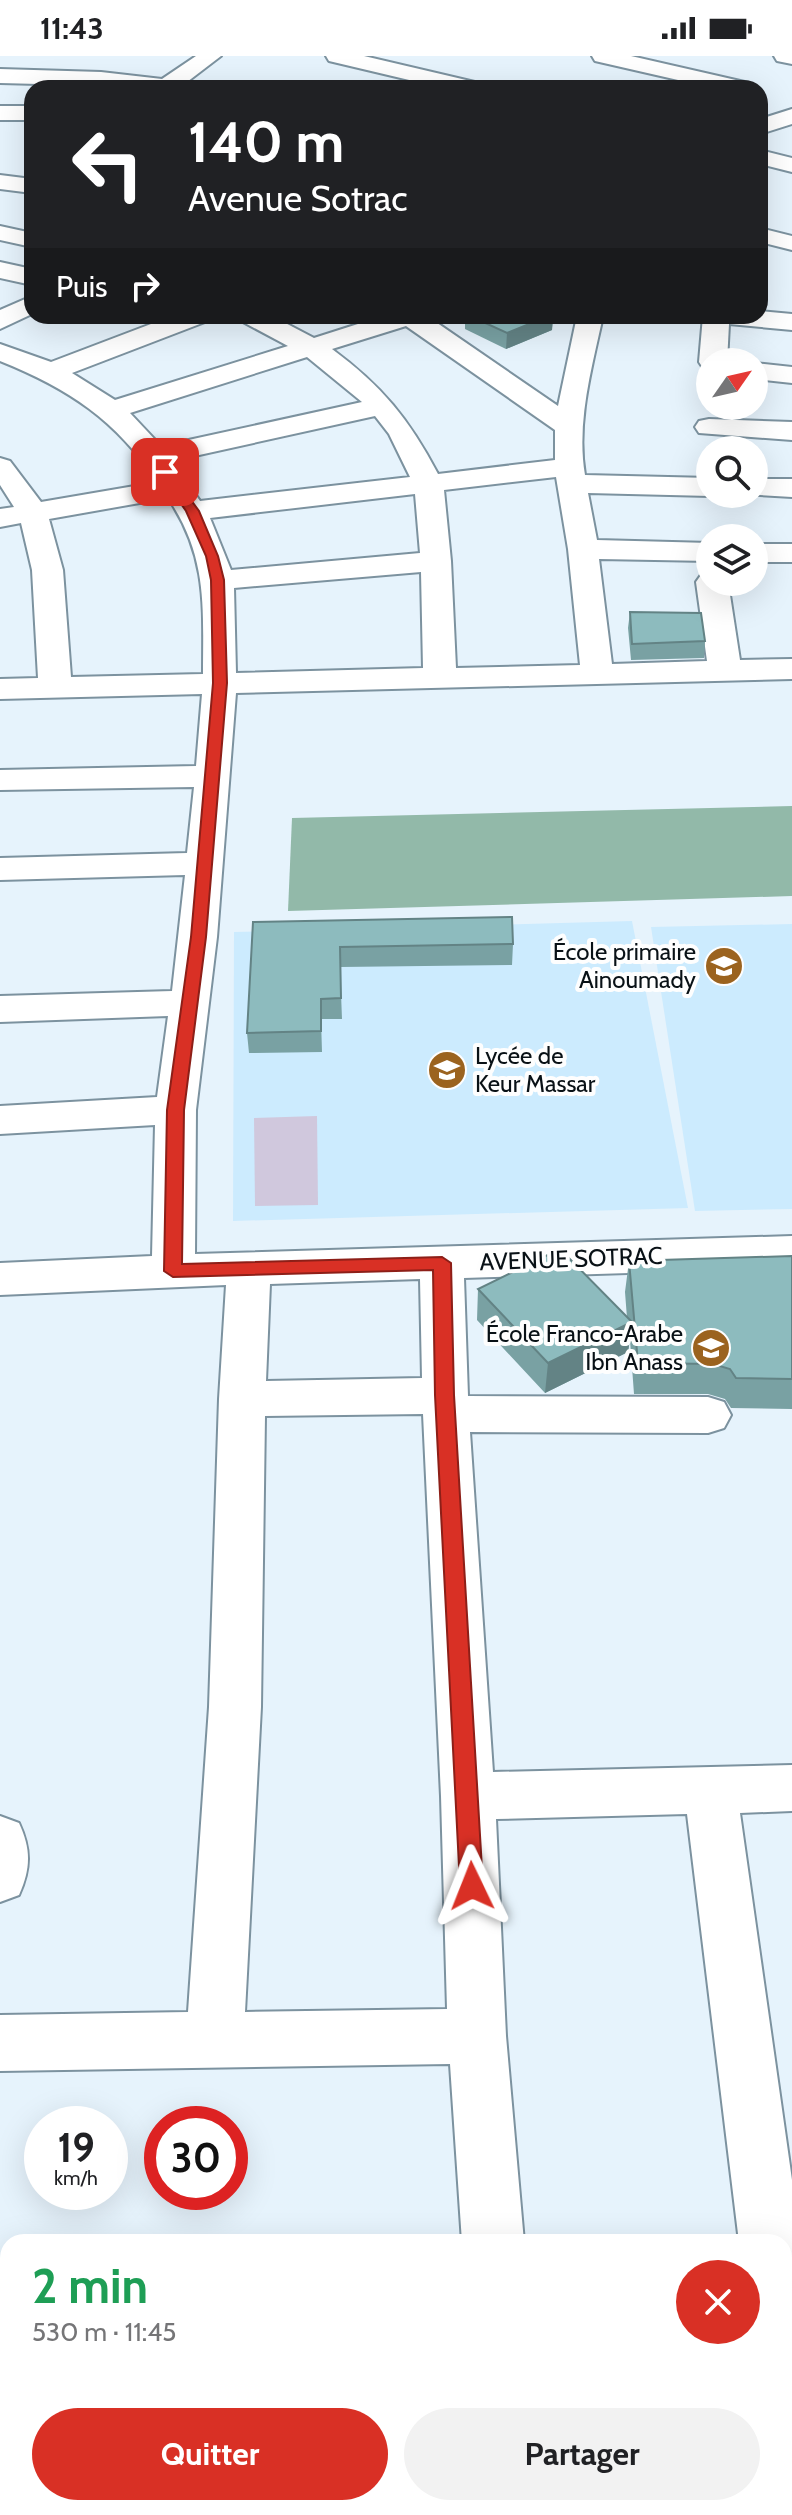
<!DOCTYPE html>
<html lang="fr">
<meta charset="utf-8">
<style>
body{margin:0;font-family:Cabin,sans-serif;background:#f2f2f2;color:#202124;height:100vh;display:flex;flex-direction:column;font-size:30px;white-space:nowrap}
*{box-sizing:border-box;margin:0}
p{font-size:26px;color:#757577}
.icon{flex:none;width:44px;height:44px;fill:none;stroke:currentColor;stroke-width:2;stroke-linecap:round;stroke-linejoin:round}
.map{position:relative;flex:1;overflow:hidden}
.side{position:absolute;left:0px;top:2178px;width:792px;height:282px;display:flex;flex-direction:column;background:#fff;border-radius:24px 24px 0 0;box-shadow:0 8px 32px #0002}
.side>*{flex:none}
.top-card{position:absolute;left:24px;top:24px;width:744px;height:244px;border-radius:24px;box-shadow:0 8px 32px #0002;background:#202124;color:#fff;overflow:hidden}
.needle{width:52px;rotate:56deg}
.buttons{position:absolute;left:696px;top:292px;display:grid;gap:16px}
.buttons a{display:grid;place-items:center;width:72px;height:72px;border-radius:50%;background:#fff;box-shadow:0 8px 32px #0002;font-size:40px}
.speed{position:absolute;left:24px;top:2050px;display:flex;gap:16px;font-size:40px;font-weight:700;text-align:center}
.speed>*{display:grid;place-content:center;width:104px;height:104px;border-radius:50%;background:#fff;box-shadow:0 8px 32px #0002;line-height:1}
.speed small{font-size:20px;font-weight:400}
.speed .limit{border:12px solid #d22;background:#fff;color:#111}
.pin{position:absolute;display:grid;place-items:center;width:68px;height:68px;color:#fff;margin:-34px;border-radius:16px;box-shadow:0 4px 12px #0006}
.me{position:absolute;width:88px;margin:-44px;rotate:358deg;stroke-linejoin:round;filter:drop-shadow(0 0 6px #0008)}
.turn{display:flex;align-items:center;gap:28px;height:168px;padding:0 32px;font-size:36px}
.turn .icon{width:104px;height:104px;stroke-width:2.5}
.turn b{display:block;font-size:56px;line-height:68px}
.then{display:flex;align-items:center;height:76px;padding:0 32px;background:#0003;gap:16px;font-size:30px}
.round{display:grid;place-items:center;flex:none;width:84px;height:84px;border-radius:42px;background:#f2f2f2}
.head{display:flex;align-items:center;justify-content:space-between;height:136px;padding:0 32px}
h1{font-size:48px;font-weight:700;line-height:60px;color:#1e9e55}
.button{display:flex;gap:16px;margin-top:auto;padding:16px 32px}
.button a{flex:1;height:92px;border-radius:48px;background:#d93025;color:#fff;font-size:32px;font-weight:700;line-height:92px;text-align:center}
.button a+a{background:#f2f2f2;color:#202124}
.status{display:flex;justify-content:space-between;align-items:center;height:56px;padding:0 40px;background:#fff;direction:ltr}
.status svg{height:22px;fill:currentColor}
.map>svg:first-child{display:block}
.built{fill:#ccebfe}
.green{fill:#d0c8dd}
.water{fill:#92b9a9}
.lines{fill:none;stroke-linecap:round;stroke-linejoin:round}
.minor-casing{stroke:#7c929f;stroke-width:4}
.minor{fill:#fff;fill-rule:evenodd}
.wall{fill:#79a1a3}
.shaded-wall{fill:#638385}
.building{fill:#8dbbbe;stroke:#638385;stroke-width:2}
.route{fill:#d93025;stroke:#8d1f18;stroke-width:2}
.labels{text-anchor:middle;stroke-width:8;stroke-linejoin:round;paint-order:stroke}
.poi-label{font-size:24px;fill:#091116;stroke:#fefefe;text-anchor:end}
.street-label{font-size:24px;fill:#091116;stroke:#fefefe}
</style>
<div class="status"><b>11:43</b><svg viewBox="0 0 49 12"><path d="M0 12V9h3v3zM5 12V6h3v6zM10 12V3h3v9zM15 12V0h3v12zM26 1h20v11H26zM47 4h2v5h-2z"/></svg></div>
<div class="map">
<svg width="792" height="2459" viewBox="0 0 792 2459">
<rect width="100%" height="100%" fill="#e6f3fc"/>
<g class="built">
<path d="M632,865L688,1152L233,1165L234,876Z"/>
<path d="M792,868V1153L695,1155L651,871Z"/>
</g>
<path class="green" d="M317,1060L318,1149L255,1150L254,1062Z"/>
<path class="water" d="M792,750V840L288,855L292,762Z"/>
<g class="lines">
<g class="minor-casing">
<g id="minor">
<path d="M196,0H221L187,26L194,32L0,27V13L101,16L162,23Z"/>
<path d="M326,0H364L479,27L482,32H443L329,5Z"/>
<path d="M592,0H631L749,27L752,32H713L595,5Z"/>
<path d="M774,0H792V8L777,5Z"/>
<rect x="0" y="50" width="32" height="14"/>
<path d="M792,53V68L760,78V63Z"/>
<path d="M760,94L792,102V116L760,108Z"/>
<path d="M0,119L32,123V137L0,133Z"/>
<path d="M0,170L32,177V191L0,184Z"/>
<path d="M760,172L792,180V194L760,186Z"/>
<path d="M0,206L32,213V229L0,222Z"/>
<path d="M32,240V258L0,273V254Z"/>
<path d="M760,255L792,258V274L729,268L727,306H710V313L703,312L699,306L703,260H760Z"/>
<path d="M172,260H209L205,266L72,317L115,344L288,290L243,266L239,260H272L314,282L383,260H427L558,350L577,260H603C592,311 576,367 585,419L710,422V438H717L710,440L588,437L597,484L710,487V505L599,503L612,608L707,605L696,526L701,519L710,517V526H728L740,604L792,603V623L236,637L217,881L196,1054L195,1198L792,1180V1212L464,1222L468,1340L708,1341L724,1346L731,1359L724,1372L708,1377L470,1376L493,1716L792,1709V1755L740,1757L792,2124V2207L784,2211V2186H739L687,1758L496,1763L506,1980L524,2186H462L450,2008L0,2015V1959L188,1956L209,1651L219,1343L226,1229L0,1239V1207L152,1200L155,1069L0,1078V1050L157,1041L168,960L0,966V940L172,935L185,819L0,824V802L187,797L194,731L0,734V714L196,710L202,638L0,643V623L38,622L32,514L21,467L0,471V453L14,451L0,429V402L10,405L41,446L158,426C115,364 70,333 0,305V288L51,306ZM406,270L555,374V404L438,418C409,363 382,330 332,293ZM307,301L362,346L161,390L130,357ZM375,360L389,378L410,421L200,445L172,405ZM556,421L568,493L580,609L456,612L451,505L444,434ZM415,438L420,497L231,514L210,462ZM168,442C208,501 203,551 203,618L71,621L63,514L49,463ZM421,516L423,612L236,617L234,532ZM420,1223L422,1322L266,1325L270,1228ZM423,1358L441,1740L447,1953L245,1956L261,1651L265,1360Z"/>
<path d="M754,307L792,311V327L754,323Z"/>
<path d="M709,363L792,366V384L699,377L695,371L699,365Z"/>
<path d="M754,423H792V441L744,438H754Z"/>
<rect x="754" y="488" width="38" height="18"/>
<path d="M0,1760L19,1767C31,1793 31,1812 19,1839L0,1846Z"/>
<rect x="0" y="2212" width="8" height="62"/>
<path d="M784,2256L792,2260V2381L784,2378Z"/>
<rect x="486" y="2452" width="66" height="7"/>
</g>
</g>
<use href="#minor" class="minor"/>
</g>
<g class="wall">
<path d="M465,260H553L552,274L506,293L465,273Z"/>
<path d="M630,556L705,585L704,602L631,604L628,572Z"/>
<path d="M253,866L513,888L512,909L340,911L342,963H321L322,996L249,997L247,977Z"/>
<path d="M792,1200V1353L731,1352L725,1343L708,1338H634L630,1284L628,1296L545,1337L477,1264L478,1233L627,1262L625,1236L629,1205Z"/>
</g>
<g class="shaded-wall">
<path d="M549,260H553L552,274L506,293L507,277Z"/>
<path d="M632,1266L628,1296L545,1337L548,1307Z"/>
</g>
<g class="building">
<path d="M470,260H549L507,277Z"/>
<path d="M630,556L701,557L705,585L632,588Z"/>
<path d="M512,861L513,888L340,891L341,942L321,943V975L247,977L253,866Z"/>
<path d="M560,1193L632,1266L548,1307L478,1233Z"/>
<path d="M792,1200V1323L736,1322L730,1313L713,1308L638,1307L629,1205Z"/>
</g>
<path class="route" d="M161,414H169L199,455L218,500L224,524L227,627L206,881L184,1054L182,1208L442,1201L451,1207L454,1339L483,1830L480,1837L472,1840L464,1837L460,1830L435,1339L433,1214L173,1221L164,1215L167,1054L191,881L213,627L211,524L206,500L186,455L159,416Z"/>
<defs>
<g id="school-disc" transform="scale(2)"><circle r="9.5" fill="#9b631f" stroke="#fefefe"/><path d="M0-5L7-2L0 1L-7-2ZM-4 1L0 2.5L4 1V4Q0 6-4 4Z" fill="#fff"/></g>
</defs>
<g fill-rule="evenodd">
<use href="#school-disc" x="724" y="910"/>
<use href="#school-disc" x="447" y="1014"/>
<use href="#school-disc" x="711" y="1292"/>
</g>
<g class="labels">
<g class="poi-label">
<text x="696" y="904">École primaire<tspan x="696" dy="28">Ainoumady</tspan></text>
<text x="475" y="1008" text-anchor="start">Lycée de<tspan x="475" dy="28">Keur Massar</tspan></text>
<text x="683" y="1286">École Franco-Arabe<tspan x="683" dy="28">Ibn Anass</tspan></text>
</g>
<g class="street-label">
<text transform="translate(571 1203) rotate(-2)" y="8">AVENUE SOTRAC</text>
</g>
</g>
</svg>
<div class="buttons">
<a><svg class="needle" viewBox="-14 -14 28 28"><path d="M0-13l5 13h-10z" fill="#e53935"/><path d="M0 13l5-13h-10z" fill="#757577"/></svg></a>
<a><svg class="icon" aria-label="search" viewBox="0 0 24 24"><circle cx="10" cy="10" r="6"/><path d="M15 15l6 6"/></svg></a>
<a><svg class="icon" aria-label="layers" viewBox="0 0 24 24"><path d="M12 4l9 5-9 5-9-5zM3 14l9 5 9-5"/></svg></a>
</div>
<div class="speed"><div>19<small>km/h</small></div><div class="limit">30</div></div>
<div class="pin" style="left:165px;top:416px;background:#d93025"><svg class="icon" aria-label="arrive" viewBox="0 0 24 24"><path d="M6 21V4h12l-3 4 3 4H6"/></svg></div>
<svg class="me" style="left:472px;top:1830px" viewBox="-20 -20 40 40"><path d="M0-17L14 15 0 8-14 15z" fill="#d93025" stroke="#fff" stroke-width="4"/></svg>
<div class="top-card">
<div class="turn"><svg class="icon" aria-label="left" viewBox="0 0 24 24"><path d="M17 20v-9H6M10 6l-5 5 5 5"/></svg><div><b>140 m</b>Avenue Sotrac</div></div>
<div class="then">Puis<svg class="icon" aria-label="right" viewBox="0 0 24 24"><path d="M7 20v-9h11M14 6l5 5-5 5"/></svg></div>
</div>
<section class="side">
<div class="head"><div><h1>2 min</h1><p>530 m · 11:45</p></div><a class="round" style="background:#d93025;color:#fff"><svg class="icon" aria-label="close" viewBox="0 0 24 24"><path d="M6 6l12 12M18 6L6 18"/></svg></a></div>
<div class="button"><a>Quitter</a><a>Partager</a></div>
</section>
</div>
